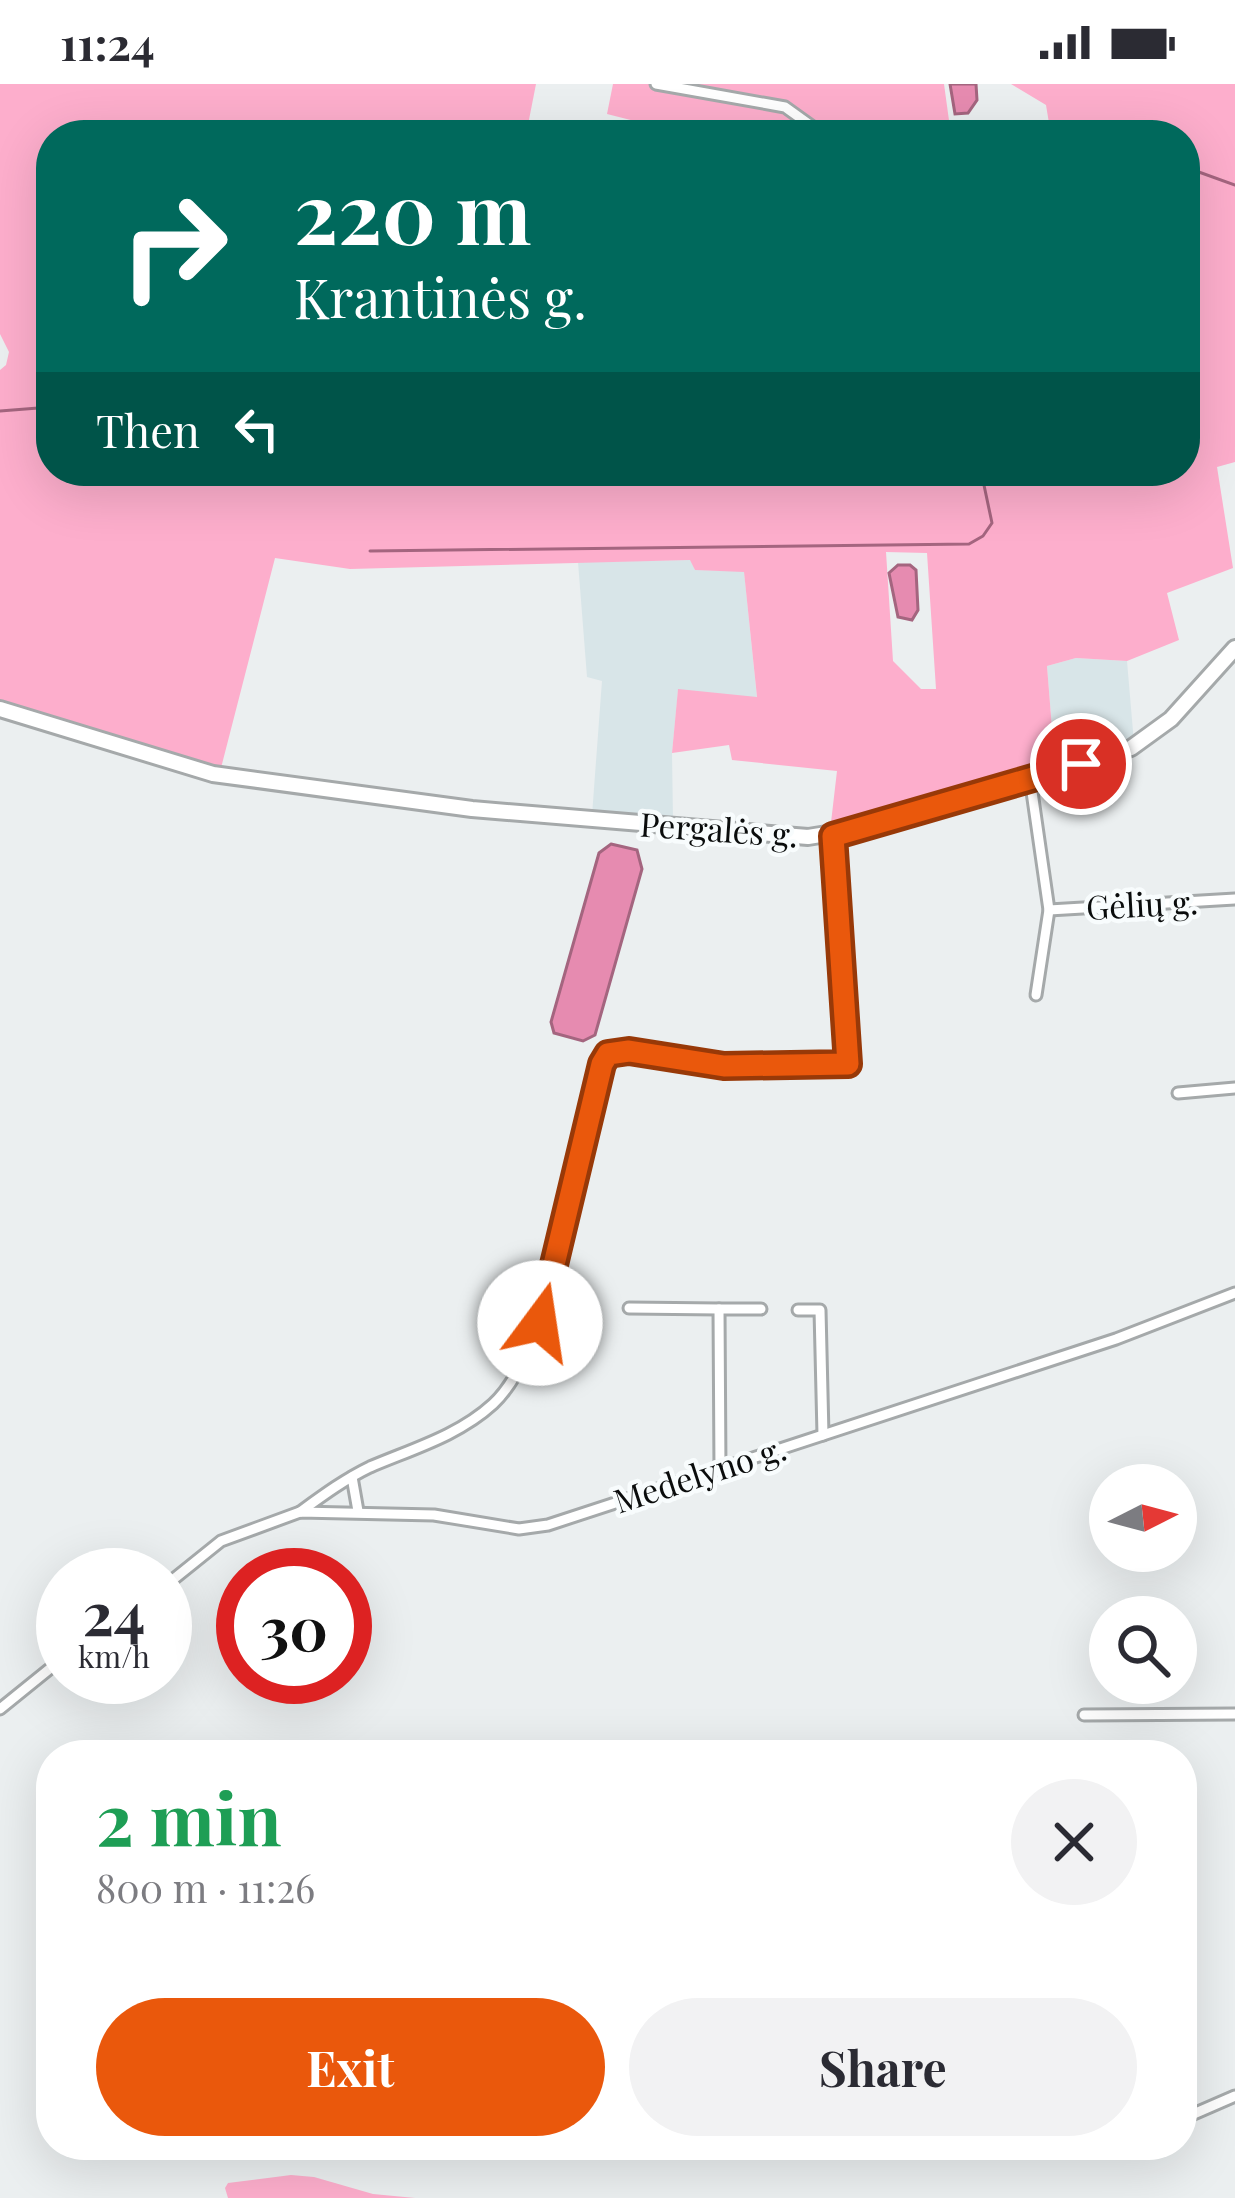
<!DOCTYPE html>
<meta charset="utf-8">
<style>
body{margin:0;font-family:"Playfair Display",serif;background:#f2f2f3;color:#2b2b33;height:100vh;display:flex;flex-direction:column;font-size:45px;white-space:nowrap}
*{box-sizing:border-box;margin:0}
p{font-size:39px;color:#7c7c81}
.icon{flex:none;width:66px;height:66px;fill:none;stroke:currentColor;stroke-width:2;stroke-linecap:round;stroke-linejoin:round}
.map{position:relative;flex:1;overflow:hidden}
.panel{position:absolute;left:36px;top:1656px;width:1161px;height:420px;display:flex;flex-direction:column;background:#fff;border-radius:48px;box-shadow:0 12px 48px #0002}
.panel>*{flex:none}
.top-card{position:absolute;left:36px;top:36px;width:1164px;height:366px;border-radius:48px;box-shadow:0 12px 48px #0002;background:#00695c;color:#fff;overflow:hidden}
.needle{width:78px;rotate:84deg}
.tools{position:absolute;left:1089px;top:1380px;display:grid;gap:24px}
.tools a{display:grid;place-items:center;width:108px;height:108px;border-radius:50%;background:#fff;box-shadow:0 12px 48px #0002;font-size:60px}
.speed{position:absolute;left:36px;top:1464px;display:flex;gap:24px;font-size:60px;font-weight:700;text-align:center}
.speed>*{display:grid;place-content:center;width:156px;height:156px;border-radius:50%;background:#fff;box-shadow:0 12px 48px #0002;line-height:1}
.speed small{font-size:30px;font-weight:400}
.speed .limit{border:18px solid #d22;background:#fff;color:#111}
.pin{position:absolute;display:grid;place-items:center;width:102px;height:102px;color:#fff;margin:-51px;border:6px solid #fff;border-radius:50%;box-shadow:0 3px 12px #0007}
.me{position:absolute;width:132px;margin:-66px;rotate:14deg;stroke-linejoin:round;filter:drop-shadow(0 0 9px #0008)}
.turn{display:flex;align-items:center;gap:42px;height:252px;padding:0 60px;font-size:54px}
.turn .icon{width:156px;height:156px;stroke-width:2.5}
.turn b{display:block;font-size:84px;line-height:102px}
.then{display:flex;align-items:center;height:114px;padding:0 60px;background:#0003;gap:24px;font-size:45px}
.round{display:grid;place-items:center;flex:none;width:126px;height:126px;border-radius:63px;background:#f2f2f3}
.overview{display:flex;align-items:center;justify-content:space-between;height:204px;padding:0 60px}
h1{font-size:72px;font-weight:700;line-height:90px;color:#1e9e55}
.action{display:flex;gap:24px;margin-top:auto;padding:24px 60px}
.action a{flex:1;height:138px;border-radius:72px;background:#ea580c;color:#fff;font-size:48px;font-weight:700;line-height:138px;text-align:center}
.action a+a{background:#f2f2f3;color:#2b2b33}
.status{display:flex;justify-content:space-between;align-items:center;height:84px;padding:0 60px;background:#fff;direction:ltr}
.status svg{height:33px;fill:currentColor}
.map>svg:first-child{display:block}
.built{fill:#d8e5e8}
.green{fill:#fdaecc;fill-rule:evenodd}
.water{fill:#e68bb0;stroke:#a4657f;stroke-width:3}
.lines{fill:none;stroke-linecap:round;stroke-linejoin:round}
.stream{stroke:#a4657f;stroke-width:3}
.minor-casing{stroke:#a5a9aa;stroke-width:15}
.primary-casing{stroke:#a5a9aa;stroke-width:20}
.minor{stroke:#fff;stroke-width:9}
.primary{stroke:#fff;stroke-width:14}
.route-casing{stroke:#983908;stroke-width:30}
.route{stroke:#ea580c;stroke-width:21}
.labels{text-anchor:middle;stroke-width:9;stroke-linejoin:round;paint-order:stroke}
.street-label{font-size:33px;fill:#0a0c0c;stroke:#f8fcfd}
</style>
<div class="status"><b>11:24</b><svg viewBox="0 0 49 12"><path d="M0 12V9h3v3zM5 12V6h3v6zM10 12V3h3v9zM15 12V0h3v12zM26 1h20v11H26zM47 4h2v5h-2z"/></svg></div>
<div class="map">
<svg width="1235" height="2114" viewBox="0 0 1235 2114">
<rect width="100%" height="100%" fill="#ebeff0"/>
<g class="built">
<path d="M691,476L695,486L744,487L757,614L678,606L672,669L673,736L592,731L602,597L587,593L578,478Z"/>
<path d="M1076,574L1127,577L1134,659L1055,682L1047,582Z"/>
</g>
<g class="green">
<path d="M0,0H536L526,51H51V387H1185V51H1051L1046,21L1011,0H1235V378L1217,383L1233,484L1167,509L1179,556L1127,577L1076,574L1047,582L1055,682L830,747L837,687L732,676L729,661L672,669L678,605L757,613L744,488L695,486L690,476L350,485L275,474L221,684L0,617V286L6,281L9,268L0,250ZM886,468L927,469L936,605H921L893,577Z"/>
<path d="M613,0H944L951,51H673L674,47L607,30Z"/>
<path d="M291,2091L314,2093L373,2110L415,2114H228L225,2104L228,2099Z"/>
</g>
<g class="water">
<path d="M950,0H976L977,16L968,29L955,30Z"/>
<path d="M898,481H910L916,486L918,526L912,536L898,533L889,489Z"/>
<path d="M611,760L637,766L642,785L595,951L583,957L554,949L551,938L599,769Z"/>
</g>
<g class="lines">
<g class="stream">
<path d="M731,42L756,51"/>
<path d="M1185,83L1235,101"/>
<path d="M0,327L51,323"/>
<path d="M370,467L969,460L983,452L992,439L981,387"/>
</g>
<g class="minor-casing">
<g id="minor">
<path d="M656,0L785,23L824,51"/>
<path d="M1030,694L1049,826L1036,911"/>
<path d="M1049,826L1235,815"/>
<path d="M1178,1009L1235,1004"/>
<path d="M629,1224L719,1225"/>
<path d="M798,1226H820L823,1351"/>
<path d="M720,1387L719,1225H761"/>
<path d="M352,1393L358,1427"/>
<path d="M300,1428C322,1412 345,1395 370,1383C412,1365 458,1352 493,1320C553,1265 583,1063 601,980L608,971L630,966L724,982L847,979L833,751"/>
<path d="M165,1502L221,1457L300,1428L434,1431L519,1445L548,1441L1116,1255L1235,1209"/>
<path d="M0,1625L63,1574"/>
<path d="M1084,1631L1235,1630"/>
<path d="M1182,2035L1235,2012"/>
</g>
</g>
<g class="primary-casing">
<path id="primary" d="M0,625L213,690L472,725L808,753L870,743L1131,664L1171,635L1235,564"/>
</g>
<use href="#minor" class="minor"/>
<use href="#primary" class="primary"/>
</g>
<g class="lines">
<g class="route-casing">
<path id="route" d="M540,1239L602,980L608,970L629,967L724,982L848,980L833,752L1081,680"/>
</g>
<use href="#route" class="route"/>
</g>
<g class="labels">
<g class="street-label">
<text transform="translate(719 746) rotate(4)" y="12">Pergalės g.</text>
<text transform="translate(1142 821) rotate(-3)" y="12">Gėlių g.</text>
<text transform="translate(700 1391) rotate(-18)" y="12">Medelyno g.</text>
</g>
</g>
</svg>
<div class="tools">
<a><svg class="needle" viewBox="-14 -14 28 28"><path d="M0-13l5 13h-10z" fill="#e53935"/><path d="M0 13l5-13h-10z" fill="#7c7c81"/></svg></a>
<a><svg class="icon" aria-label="search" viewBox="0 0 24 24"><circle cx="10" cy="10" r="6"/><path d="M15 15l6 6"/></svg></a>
</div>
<div class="speed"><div>24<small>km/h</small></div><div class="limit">30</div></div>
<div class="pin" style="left:1081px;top:680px;background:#d93025"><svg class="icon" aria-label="arrive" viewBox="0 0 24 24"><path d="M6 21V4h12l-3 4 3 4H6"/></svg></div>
<svg class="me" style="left:540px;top:1239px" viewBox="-20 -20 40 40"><circle r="19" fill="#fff"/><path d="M0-13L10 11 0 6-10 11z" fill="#ea580c"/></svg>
<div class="top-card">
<div class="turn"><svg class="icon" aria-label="right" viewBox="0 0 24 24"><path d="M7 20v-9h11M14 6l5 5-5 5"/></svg><div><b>220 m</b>Krantinės g.</div></div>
<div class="then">Then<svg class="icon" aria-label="left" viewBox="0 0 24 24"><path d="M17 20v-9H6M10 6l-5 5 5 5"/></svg></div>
</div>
<section class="panel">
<div class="overview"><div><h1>2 min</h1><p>800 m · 11:26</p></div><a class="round"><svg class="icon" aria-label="close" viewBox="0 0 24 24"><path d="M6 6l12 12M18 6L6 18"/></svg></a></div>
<div class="action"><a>Exit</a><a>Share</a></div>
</section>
</div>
